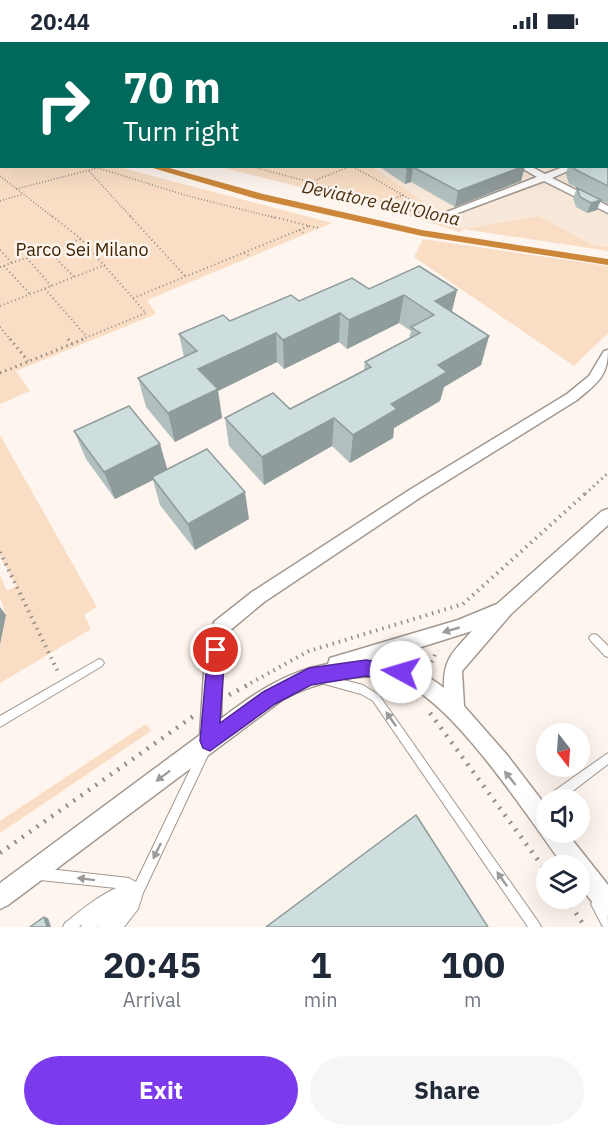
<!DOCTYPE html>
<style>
body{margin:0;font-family:"IBM Plex Sans",sans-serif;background:#f6f6f7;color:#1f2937;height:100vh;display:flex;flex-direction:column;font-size:22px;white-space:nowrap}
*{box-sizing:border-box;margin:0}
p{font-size:20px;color:#747a83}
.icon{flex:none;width:33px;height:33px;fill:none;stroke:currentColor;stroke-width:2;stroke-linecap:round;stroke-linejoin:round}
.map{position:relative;height:885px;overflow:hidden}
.panel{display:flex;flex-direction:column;background:#fff;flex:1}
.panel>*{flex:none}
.banner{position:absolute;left:0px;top:0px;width:609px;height:126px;box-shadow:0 6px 24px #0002;background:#00695c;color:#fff;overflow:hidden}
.needle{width:39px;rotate:163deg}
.fabs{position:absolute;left:536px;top:681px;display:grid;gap:12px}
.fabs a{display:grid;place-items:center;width:54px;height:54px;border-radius:50%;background:#fff;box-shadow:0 6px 24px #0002;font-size:30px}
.pin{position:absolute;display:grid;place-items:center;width:51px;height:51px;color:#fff;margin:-26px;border:3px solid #fff;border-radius:50%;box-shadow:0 2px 6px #0007}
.me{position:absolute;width:66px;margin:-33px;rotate:276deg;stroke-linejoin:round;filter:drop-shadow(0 0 4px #0008)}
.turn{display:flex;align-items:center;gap:21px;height:126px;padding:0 24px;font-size:27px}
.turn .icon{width:78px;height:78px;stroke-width:2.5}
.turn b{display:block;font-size:42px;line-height:51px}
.eta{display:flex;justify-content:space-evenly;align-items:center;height:102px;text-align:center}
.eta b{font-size:36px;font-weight:700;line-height:42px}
.cta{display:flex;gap:12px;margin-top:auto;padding:12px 24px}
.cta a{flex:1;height:69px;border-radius:36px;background:#7c3aed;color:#fff;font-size:24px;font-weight:700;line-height:69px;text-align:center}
.cta a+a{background:#f6f6f7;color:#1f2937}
.status{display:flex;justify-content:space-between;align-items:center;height:42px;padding:0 30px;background:#fff;direction:ltr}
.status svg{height:16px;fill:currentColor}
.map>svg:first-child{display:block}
.built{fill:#f8e8d9}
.green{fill:#f9dec5}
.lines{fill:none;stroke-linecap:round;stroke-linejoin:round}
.canal{fill:#cc873b;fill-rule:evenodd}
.service-casing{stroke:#a29890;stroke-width:2}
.minor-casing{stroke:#a29890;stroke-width:3}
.path-far4{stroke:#938c87;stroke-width:1.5;stroke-dasharray:1 2;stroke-linecap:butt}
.path-far3{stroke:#938c87;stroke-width:2;stroke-dasharray:1 3;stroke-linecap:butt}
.path-far2{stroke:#938c87;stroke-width:3;stroke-dasharray:1.5 4;stroke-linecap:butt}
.path-far1{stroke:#938c87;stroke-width:4;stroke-dasharray:1.5 5;stroke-linecap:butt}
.path{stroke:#938c87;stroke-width:4.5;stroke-dasharray:2 7;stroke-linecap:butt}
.service{fill:#fff;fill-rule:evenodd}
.minor{fill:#fff;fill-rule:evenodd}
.wall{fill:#b1bfbf}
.shaded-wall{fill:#909b9b}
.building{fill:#cedede;stroke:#909b9b;stroke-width:1.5}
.oneway{fill:#9c9b99}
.route{fill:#7c3aed;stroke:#51269a;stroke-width:1.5}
.labels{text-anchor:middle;stroke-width:5;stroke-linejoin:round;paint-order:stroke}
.far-water-label{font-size:18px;font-style:italic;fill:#4b2e0f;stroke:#fef5ee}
.far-park-label{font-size:18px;fill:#3e2202;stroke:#fef5ee}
</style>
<div class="status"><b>20:44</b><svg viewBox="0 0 49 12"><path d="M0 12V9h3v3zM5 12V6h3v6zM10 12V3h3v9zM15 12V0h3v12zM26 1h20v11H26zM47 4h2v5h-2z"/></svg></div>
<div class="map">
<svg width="608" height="885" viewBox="0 0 608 885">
<rect width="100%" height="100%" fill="#fef5ee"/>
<path class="built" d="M116,0H608V205L593,203L539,174L463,187L373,125L608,124V2H110Z"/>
<g class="green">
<path d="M0,81L2,124L118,125L332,181L147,258L156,272L16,329L30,349L0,362Z"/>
<path d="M220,125H373L463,187L539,174L593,203L608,205V209L463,187L460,190L377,164Z"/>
<path d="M423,197L608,224V291L574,324L414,215Z"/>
<path d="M0,393L97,565L84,573L91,587L0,641V603L6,573L0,556V533L7,549L16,544L0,514Z"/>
<path d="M146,682L151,689L0,791V779Z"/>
</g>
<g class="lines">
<g class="canal">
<path d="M0,70L2,71V76H0Z"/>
<path d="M146,124H162L263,152L422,188L608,217V223L422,194L257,157Z"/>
</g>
<g class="service-casing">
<g id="service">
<path d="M594,592L597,593L608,604V615L605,614L591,599L589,596L591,593Z"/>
<path d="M99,617L102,618L104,621L102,624L0,685V674Z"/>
<path d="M324,633L363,643L379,653L539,881L541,885H528L373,659L361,652L321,641L319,638L321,635Z"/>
<path d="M204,706L208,707L209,711L143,851L138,867L124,885H98L99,884L97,885H81L82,882L79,885H63L65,881C81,868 97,855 116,846L40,838L36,836L34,832L36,828L40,826L129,836L136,840L200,707Z"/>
<path d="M608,711V722L561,758H546V759V758L547,754Z"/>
<path d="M597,856C608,861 608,874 608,885H603L591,862L593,858Z"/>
</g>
</g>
<g class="minor-casing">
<g id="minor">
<path d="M518,124H530L545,132L566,124H579L552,136L608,164V171L544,139L447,175L439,173L537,135Z"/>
<path d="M608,308C608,335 596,342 577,358L421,455L264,560L228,590L222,631L221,677C253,652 287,629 328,622L330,616L458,578L497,562L602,469L608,467V483L511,572L462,629L464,664L507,713L546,764V790H566L608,843V874L600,870L579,843V824H564C528,776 455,661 401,640C367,626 312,641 282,658L8,863L0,867V841L200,693L204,631L214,580L252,550L411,447L567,352L589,334L604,309ZM472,589C453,610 443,617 444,646C424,631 405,620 380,618Z"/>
</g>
</g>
<g class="path-far4">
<path d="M92,124L188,154L276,176"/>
<path d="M250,124L384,160L403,153L352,124"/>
<path d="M89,129L132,176"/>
<path d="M0,134L54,176"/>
<path d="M311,140L351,124"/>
<path d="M16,147L105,124"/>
<path d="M403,153L433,174"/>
<path d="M0,159L23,152"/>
<path d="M384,160L432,175"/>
</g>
<g class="path-far3">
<path d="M52,174L81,197L146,271L80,298"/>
<path d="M130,174L186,235"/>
<path d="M430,174L432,175"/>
<path d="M309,184L319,186"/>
<path d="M299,188L305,192"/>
<path d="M0,208L12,221"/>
<path d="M48,208L74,235"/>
<path d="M244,211L250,214"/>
<path d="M27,216L51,244"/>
<path d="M4,224L30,252"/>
<path d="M0,225L81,197"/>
<path d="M45,247L87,295"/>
<path d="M133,256L309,184L270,174"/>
<path d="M0,264L105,223"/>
<path d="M0,285L11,298"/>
</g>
<g class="path-far2">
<path d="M10,297L28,319"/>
<path d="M68,297L72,302"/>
<path d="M0,331L84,297"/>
<path d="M585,452L608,431"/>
</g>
<g class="path-far1">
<path d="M0,510L59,632"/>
<path d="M429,626L437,608"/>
<path d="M245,644L309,609L463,562L587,450"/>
</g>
<g class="path">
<path d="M229,653L248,643"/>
<path d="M430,671L546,829"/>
<path d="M0,811L195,673"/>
<path d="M566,856L585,885"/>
</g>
<use href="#service" class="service"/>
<use href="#minor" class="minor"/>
</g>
<g class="wall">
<path d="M0,0L2,2V53L0,52Z"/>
<path d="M180,0H608V88V2L180,1Z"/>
<path d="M608,106V162L600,158L597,168L587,171L576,165L573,156L577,146H578L569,142L566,132L568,124H608Z"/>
<path d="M378,124H525L521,139L455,165L411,140L405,142Z"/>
<path d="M536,124H558L553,126H538Z"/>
<path d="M369,247L457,248L452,270L489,294L481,323L444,345L440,359L394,386L393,396L350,421L332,404L264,443L229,404L225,376L290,367L364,328L365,320L409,297L411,289L399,281L347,307L339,300L284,327L277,320L218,349L222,376L175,400L146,365L138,336L184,315L179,292L230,279L299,259Z"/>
<path d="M74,389L160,402L167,427L249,477L195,508L160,463L153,438L115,457L86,417Z"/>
</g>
<g class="shaded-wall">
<path d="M125,0H173V2H119Z"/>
<path d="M0,33H2V47L0,42Z"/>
<path d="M525,124L521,139L455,165L458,149Z"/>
<path d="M413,125L411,140L405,142L407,127Z"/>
<path d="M601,158L597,168L587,171L591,161Z"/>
<path d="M457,248L450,276L434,273L435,259Z"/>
<path d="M404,253L399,281L347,307L349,278Z"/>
<path d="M340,271L339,300L284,327L283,298Z"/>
<path d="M276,291L277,320L218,349L222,376L175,400L168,371L198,327Z"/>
<path d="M489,294L481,323L444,345L440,359L394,386L393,396L350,421L353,393L438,323Z"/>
<path d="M334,376L332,404L264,443L262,415Z"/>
<path d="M160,402L168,430L152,435L153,438L115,457L104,430Z"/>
<path d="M245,450L249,477L195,508L188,482Z"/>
<path d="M0,565L6,573L0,603Z"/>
<path d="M44,875L48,876L51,885H47Z"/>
</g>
<g class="building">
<path d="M0,0H125L119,2H2V12L0,11Z"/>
<path d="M197,0H608V74V2H200Z"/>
<rect x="0" y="13" width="2" height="20"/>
<path d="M608,106V144L574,127L573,124H608Z"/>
<path d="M403,124H524L458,149L413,125L407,127Z"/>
<path d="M577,146L601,158L591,161L580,155Z"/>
<path d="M419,224L457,248L435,259L489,294L438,323L447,330L391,362L397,367L353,393L334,376L262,415L225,376L273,351L290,367L371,325L365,320L420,291L411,285L434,273L404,253L349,278L340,271L283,298L276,291L198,327L218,347L168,371L138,336L197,309L179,292L223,273L230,279L291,253L299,259L352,236L369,247Z"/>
<path d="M129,364L160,402L104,430L74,389Z"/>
<path d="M207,407L245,450L188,482L152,435Z"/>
<path d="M416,773L488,885H266Z"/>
<path d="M44,875L47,885H30Z"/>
</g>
<defs><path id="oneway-solid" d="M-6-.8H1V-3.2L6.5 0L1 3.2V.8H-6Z" transform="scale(1.5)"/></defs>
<g class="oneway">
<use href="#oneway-solid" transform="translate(451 588) rotate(164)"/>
<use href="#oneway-solid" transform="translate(391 677) rotate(-125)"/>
<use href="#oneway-solid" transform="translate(163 734) rotate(143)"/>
<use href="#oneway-solid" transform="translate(510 736) rotate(-129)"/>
<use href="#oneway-solid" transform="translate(157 809) rotate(116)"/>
<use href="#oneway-solid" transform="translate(86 837) rotate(-173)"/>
<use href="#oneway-solid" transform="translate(502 837) rotate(-125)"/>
</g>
<path class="route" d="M216,600L222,603L225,608L220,681L263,650L309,626L366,618L407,624L410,630L407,636L401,638L366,634L311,643L275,662L210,709L203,706L200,699L208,608L211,603Z"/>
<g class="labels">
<g class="far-water-label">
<text transform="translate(381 161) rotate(12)" y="6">Deviatore dell'Olona</text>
</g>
<g class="far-park-label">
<text x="82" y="214">Parco Sei Milano</text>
</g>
</g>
</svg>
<div class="fabs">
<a><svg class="needle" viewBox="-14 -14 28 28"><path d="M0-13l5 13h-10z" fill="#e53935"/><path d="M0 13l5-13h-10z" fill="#747a83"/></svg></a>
<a><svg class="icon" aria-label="sound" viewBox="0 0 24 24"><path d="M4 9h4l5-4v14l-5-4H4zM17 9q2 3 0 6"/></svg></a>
<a><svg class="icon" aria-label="layers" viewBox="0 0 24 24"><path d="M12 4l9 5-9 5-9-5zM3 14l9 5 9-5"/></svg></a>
</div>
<div class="pin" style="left:216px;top:608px;background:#d93025"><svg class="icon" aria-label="arrive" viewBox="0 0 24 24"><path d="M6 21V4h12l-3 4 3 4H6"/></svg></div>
<svg class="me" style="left:401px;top:630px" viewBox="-20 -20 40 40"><circle r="19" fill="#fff"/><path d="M0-13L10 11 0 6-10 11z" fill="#7c3aed"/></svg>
<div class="banner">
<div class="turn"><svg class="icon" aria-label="right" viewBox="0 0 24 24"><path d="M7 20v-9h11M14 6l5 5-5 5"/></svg><div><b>70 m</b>Turn right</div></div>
</div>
</div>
<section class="panel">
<div class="eta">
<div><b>20:45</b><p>Arrival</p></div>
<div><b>1</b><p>min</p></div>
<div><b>100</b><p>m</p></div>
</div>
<div class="cta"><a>Exit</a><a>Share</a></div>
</section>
